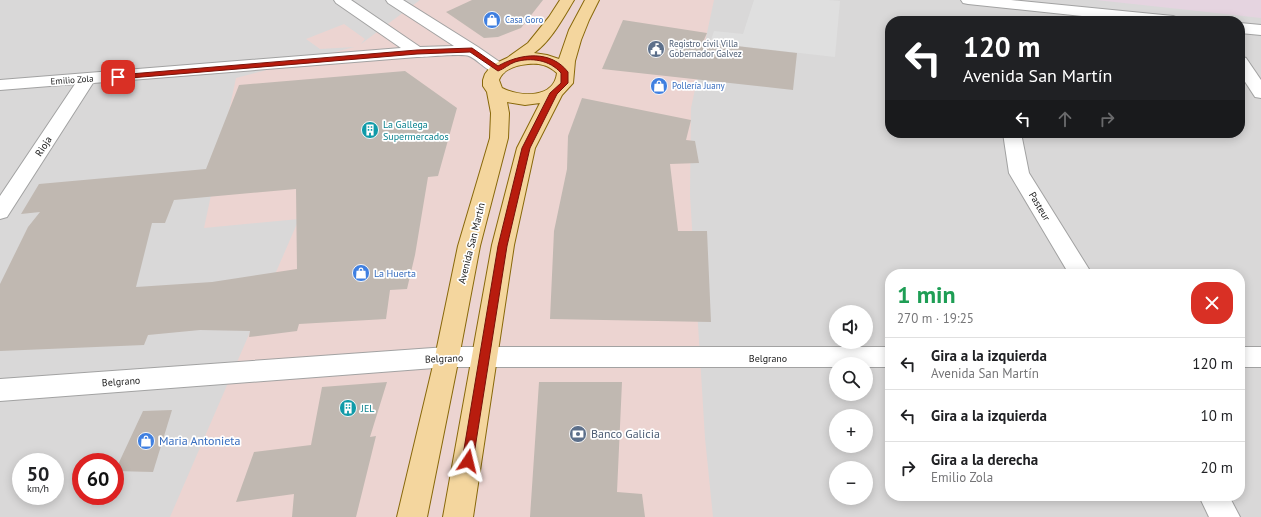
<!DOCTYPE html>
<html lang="es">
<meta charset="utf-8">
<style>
body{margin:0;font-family:"PT Sans",sans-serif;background:#f6f6f6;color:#202124;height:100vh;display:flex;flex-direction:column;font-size:15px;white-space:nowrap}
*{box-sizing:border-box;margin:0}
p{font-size:13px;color:#757577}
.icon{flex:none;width:22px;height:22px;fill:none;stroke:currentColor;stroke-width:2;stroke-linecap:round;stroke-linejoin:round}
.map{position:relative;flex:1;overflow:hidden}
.drawer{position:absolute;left:885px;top:269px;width:360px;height:232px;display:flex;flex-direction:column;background:#fff;border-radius:16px;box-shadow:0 2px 10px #0003}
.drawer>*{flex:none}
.banner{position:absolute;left:885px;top:16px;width:360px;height:122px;border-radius:16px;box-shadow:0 2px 10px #0003;background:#202124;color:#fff;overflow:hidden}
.tools{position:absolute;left:829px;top:305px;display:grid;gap:8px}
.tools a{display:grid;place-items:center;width:44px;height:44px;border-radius:50%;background:#fff;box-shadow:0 2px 10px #0003;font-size:20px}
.speed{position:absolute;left:12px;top:453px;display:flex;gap:8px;font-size:20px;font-weight:700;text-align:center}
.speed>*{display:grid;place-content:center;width:52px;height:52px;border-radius:50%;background:#fff;box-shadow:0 2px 10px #0003;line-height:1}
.speed small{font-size:10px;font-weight:400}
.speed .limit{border:6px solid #d22;background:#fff;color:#111}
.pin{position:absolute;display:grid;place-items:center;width:34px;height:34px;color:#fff;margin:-17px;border-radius:8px;box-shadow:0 2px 6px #0006}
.me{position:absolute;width:44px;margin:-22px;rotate:10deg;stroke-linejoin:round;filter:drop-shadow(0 0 3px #0008)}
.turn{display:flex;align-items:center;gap:14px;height:84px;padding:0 12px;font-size:18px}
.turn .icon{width:52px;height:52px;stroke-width:2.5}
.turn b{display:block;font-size:28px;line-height:34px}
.lanes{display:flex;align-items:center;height:38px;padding:0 12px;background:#0003;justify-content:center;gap:20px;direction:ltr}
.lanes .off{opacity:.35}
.round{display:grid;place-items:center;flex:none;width:42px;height:42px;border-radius:16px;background:#f6f6f6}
.summary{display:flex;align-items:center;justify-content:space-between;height:68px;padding:0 12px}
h1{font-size:24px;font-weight:600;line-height:30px;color:#1e9e55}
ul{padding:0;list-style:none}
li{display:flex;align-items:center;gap:12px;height:52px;padding:0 12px;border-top:1px solid #e0e0e0}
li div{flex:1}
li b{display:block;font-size:15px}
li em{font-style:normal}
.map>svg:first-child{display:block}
.residential{fill:#d9d8d8;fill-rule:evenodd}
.commercial{fill:#ecd4d1}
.industrial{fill:#e5d4e0}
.parking{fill:#dfdfdf}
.building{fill:#c0b8b1;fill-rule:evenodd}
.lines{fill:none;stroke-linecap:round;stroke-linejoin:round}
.minor-casing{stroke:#a2a2a2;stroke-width:2}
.major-casing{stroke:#88680a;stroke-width:2}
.minor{fill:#fff;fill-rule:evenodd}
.major{fill:#f4d69e;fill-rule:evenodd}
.route{fill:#b81c0e;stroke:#781209}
.labels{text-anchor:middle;stroke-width:3.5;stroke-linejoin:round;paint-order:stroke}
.far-shop-label{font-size:9px;fill:#366cbe;stroke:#fff;text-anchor:start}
.far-service-label{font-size:9px;fill:#4e5e75;stroke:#fff;text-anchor:start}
.far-street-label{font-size:9px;fill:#1b1b1b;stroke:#fff}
.culture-label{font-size:10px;fill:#0d838f;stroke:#fff;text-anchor:start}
.street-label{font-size:10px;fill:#1b1b1b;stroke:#fff}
.shop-label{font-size:10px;fill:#366cbe;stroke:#fff;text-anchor:start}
.near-service-label{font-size:12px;fill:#4e5e75;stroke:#fff;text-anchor:start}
.near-shop-label{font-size:12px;fill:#366cbe;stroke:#fff;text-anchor:start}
</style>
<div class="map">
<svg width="1261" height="517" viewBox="0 0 1261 517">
<rect width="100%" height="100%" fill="#ece9e1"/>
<path class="residential" d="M0,0H1261V517H0ZM890,21H1240V133H890ZM890,274H1240V496H890ZM836,312H866V342H836ZM836,364H866V394H836ZM836,416H866V446H836ZM21,462H55V496H21ZM81,462H115V496H81ZM836,468H866V498H836Z"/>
<path class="commercial" d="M420,0H714L691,108L690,195L705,438L713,517H170L299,219L204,228L236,78L354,47L320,49L306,39L344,24L365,39L361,44Z"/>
<path class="industrial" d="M1096,0H1261V18L1198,11Z"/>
<path class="parking" d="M754,0H828L840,1L835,57L710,43L714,31L743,34Z"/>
<g class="building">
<path d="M472,0H543L521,28L498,37L484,38L446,12Z"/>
<path d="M623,20L707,33L703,42L797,53L793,90L602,69Z"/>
<path d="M405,71L457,108L438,176L428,177L415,255L407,289L390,290L386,319L299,324L297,331L249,337L250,331L200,330L148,335L144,345L0,351V284L28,227L40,212L21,214L39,184L206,169L239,85ZM296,189L297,269L212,282L136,287L152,223H165L174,200Z"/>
<path d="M582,98L691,120L686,140L695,141L699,163L670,164L678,231H707L711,322L550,319L554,231L567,169L568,136Z"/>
<path d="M387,382L370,437L376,436L356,517H292L294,494L236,502L254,452L311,445L322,387Z"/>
<path d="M539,382H622L617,492L642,494L645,517H530Z"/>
<path d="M172,410L153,472L115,471L143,411Z"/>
</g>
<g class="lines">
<g class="minor-casing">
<g id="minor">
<path d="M334,0H351L420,47L454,46L388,3L386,0H403L478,47L504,65L506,69L504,73C489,76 482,62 469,56C463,53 426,57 417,57L93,83L7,217L0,219V196L75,84L0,90V80L401,48L336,3Z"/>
<path d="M961,0H1011L1173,16L1178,18L1181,21H1129L968,4L963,3Z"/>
<path d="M1240,23L1261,25V35L1240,33Z"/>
<path d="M1240,56L1246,58L1261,80V98L1255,97L1240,74Z"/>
<path d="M1003,133H1021L1029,173L1092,274H1069L1009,173Z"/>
<path d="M447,347H890V367H866V364H836V367H447L0,401V379Z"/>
<rect x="1240" y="347" width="21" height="20"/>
<path d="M1199,496H1229L1240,517H1209Z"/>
</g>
</g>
<g class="major-casing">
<path id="major" d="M560,0H574C563,18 551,41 534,53L547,55L559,59L569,30L585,0H599L589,20L581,40L575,61L573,83L562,95L535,148L514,245L473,517H443L492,245L517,148L540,103L525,105L507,102L509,113L508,138L480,246L459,357L427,517H397L435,357L458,246L490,138L491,113L487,92L483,86V80L485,74L492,65L507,58L528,43L549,17ZM528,64C540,63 548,65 557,73C554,99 520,97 502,88L499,80C503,69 517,65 528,64Z"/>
</g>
<use href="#minor" class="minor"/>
<use href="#major" class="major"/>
</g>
<path class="route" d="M472,48L498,66C521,53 551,50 568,72V83L557,94L530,148L507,246L473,461L472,465L468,466L464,465L462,461L498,246L522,148L550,93L561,83V73C550,60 531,57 515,62C509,64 504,69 498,71L470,52L417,54L118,79L115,77L118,75L417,50Z"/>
<defs>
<g id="shop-disc" transform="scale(0.9)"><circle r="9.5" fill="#3f7fe0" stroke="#fff"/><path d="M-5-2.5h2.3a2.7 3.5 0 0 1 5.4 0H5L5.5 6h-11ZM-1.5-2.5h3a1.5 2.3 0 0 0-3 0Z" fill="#fff"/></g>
<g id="civic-disc" transform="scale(0.9)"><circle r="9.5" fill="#5c6f8a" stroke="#fff"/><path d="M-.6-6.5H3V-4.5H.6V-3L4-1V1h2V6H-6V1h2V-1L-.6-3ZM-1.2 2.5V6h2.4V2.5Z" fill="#fff"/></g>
<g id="building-disc" transform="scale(0.9)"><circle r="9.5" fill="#0f9aa8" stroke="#fff"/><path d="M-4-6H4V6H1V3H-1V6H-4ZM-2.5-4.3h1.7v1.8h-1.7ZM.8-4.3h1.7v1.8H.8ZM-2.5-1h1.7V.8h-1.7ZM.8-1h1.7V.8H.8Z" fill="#fff"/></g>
<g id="bank-disc" transform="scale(0.9)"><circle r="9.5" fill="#5c6f8a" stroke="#fff"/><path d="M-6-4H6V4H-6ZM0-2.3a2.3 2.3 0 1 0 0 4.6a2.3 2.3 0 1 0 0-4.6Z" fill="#fff"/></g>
</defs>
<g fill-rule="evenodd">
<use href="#shop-disc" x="492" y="20"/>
<use href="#civic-disc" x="656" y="49"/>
<use href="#shop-disc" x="659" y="86"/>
<use href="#building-disc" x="370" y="130"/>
<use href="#shop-disc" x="361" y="273"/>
<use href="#building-disc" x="348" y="408"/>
<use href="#bank-disc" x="578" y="434"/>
<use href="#shop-disc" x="146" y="441"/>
</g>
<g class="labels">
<g class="far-shop-label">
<text x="505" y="23">Casa Goro</text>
<text x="672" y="89">Pollería Juany</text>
</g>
<g class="far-service-label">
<text x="669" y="47">Registro civil Villa<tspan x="669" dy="10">Gobernador Galvez</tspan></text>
</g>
<g class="far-street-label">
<text transform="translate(72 80) rotate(-4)" y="3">Emilio Zola</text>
</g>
<g class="culture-label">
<text x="383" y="128">La Gallega<tspan x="383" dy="12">Supermercados</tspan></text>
<text x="361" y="412">JEL</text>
</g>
<g class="street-label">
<text transform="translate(43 146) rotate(-57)" y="4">Rioja</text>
<text transform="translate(1040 206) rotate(59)" y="4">Pasteur</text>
<text transform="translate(471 243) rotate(-76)" y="4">Avenida San Martín</text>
<text transform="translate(444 358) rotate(-2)" y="4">Belgrano</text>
<text x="768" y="362">Belgrano</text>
<text transform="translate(121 381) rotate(-4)" y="4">Belgrano</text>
</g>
<g class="shop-label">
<text x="374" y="277">La Huerta</text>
</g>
<g class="near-service-label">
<text x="591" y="438">Banco Galicia</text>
</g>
<g class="near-shop-label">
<text x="159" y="445">Maria Antonieta</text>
</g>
</g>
</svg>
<div class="tools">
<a><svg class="icon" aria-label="sound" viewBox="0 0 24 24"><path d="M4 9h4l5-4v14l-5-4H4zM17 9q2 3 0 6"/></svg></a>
<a><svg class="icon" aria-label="search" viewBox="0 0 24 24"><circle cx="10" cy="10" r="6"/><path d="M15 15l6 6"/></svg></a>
<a>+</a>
<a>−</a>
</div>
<div class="speed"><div>50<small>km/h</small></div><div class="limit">60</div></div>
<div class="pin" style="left:118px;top:77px;background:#d93025"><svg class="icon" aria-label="arrive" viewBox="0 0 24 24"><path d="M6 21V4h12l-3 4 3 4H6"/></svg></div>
<svg class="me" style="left:468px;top:461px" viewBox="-20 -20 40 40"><path d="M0-17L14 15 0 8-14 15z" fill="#b81c0e" stroke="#fff" stroke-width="4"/></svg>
<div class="banner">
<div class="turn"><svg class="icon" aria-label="left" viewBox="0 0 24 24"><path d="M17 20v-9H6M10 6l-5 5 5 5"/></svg><div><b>120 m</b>Avenida San Martín</div></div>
<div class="lanes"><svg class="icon" aria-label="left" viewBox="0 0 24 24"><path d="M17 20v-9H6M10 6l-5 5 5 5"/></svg><svg class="icon off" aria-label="ahead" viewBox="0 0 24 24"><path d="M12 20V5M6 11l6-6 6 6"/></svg><svg class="icon off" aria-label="right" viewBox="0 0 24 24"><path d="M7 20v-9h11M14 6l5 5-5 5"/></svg></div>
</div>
<section class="drawer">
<div class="summary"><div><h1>1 min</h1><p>270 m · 19:25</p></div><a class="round" style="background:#d93025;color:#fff"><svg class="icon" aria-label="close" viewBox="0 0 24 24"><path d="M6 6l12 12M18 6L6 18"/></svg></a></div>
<ul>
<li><svg class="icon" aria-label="left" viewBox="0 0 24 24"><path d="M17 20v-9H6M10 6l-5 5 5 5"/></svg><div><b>Gira a la izquierda</b><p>Avenida San Martín</p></div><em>120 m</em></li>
<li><svg class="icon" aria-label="left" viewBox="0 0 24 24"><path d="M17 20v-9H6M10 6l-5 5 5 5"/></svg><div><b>Gira a la izquierda</b></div><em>10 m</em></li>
<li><svg class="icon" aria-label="right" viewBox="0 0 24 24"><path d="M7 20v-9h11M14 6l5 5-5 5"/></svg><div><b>Gira a la derecha</b><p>Emilio Zola</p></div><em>20 m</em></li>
</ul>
</section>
</div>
